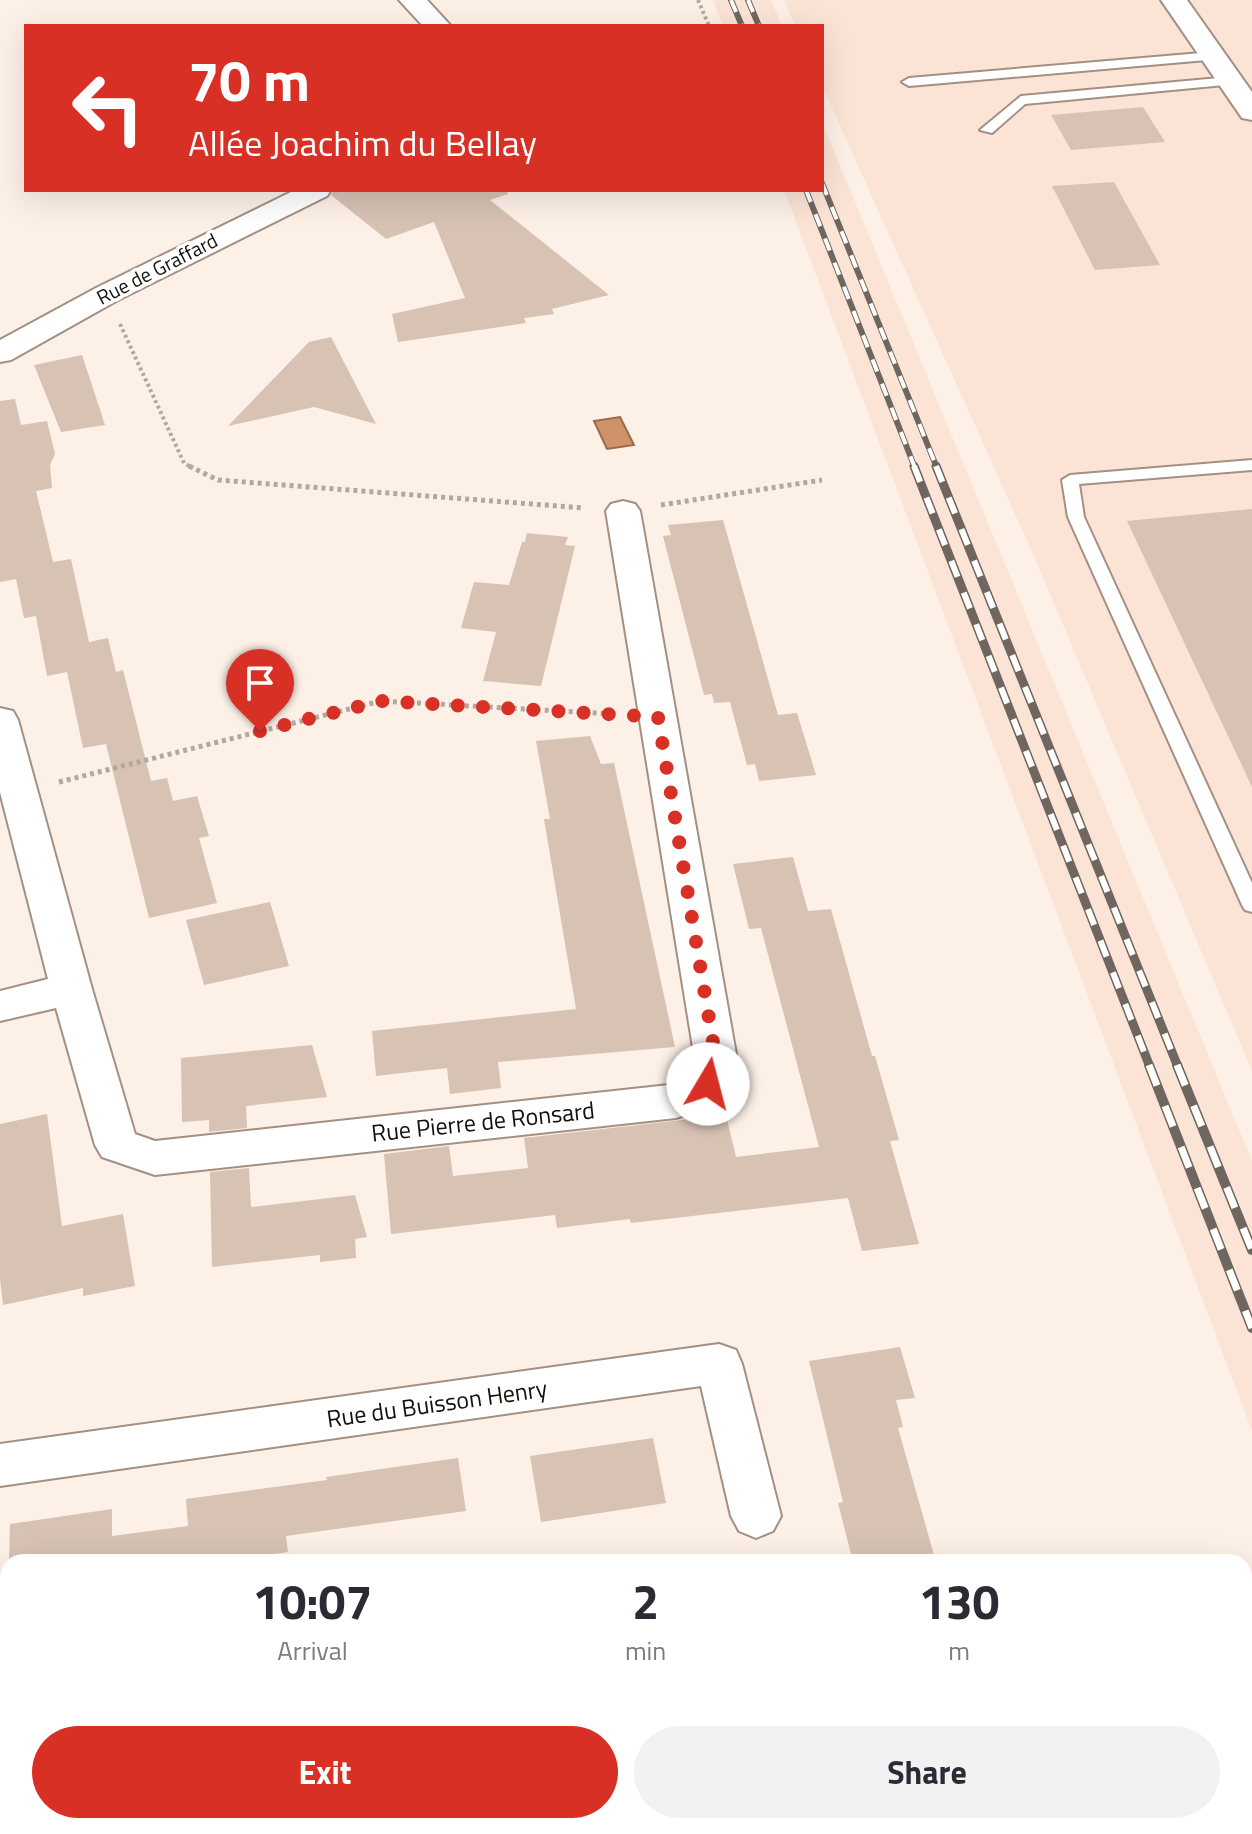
<!DOCTYPE html>
<meta charset="utf-8">
<style>
body{margin:0;font-family:"Titillium Web",sans-serif;background:#f2f2f3;color:#2b2b33;height:100vh;display:flex;flex-direction:column;font-size:30px;white-space:nowrap}
*{box-sizing:border-box;margin:0}
p{font-size:26px;color:#7c7c81}
.icon{flex:none;width:44px;height:44px;fill:none;stroke:currentColor;stroke-width:2;stroke-linecap:round;stroke-linejoin:round}
.map{position:relative;flex:1;overflow:hidden}
.sheet{position:absolute;left:0px;top:1554px;width:1252px;height:280px;display:flex;flex-direction:column;background:#fff;border-radius:24px 24px 0 0;box-shadow:0 8px 32px #0002}
.sheet>*{flex:none}
.banner{position:absolute;left:24px;top:24px;width:800px;height:168px;border-radius:0px;box-shadow:0 8px 32px #0002;background:#d93025;color:#fff;overflow:hidden}
.pin{position:absolute;display:grid;place-items:center;width:68px;height:68px;color:#fff;margin:-82px -34px;border-radius:50% 50% 50% 0;rotate:-45deg;box-shadow:0 0 8px #0007}
.pin .icon{rotate:45deg}
.me{position:absolute;width:88px;margin:-44px;rotate:8deg;stroke-linejoin:round;filter:drop-shadow(0 0 6px #0008)}
.turn{display:flex;align-items:center;gap:28px;height:168px;padding:0 32px;font-size:36px}
.turn .icon{width:104px;height:104px;stroke-width:2.5}
.turn b{display:block;font-size:56px;line-height:68px}
.eta{display:flex;justify-content:space-evenly;align-items:center;height:136px;text-align:center}
.eta b{font-size:48px;font-weight:700;line-height:56px}
.button{display:flex;gap:16px;margin-top:auto;padding:16px 32px}
.button a{flex:1;height:92px;border-radius:48px;background:#d93025;color:#fff;font-size:32px;font-weight:700;line-height:92px;text-align:center}
.button a+a{background:#f2f2f3;color:#2b2b33}
.map>svg:first-child{display:block}
.built{fill:#fbe4d5}
.water{fill:#d09369;stroke:#986b4c;stroke-width:2}
.building{fill:#d7c2b4}
.lines{fill:none;stroke-linecap:round;stroke-linejoin:round}
.service-casing{stroke:#a49083;stroke-width:4}
.minor-casing{stroke:#a49083;stroke-width:4}
.path-far1{stroke:#b3a8a0;stroke-width:4;stroke-dasharray:3 3;stroke-linecap:butt}
.path{stroke:#b3a8a0;stroke-width:5;stroke-dasharray:4 4;stroke-linecap:butt}
.service{fill:#fff;fill-rule:evenodd}
.minor{fill:#fff;fill-rule:evenodd}
.rail-far2-casing{stroke:#6f665f;stroke-width:6}
.rail-far1-casing{stroke:#6f665f;stroke-width:9}
.rail-casing{stroke:#6f665f;stroke-width:10}
.rail-far2{stroke:#fff;stroke-width:4;stroke-dasharray:13;stroke-linecap:butt}
.rail-far1{stroke:#fff;stroke-width:6;stroke-dasharray:17;stroke-linecap:butt}
.rail{stroke:#fff;stroke-width:7;stroke-dasharray:22;stroke-linecap:butt}
.route{stroke:#d93025;stroke-width:14;stroke-dasharray:0 25.2}
.labels{text-anchor:middle;stroke-width:7;stroke-linejoin:round;paint-order:stroke}
.far-street-label{font-size:20px;fill:#160f0a;stroke:#fff}
.street-label{font-size:24px;fill:#160f0a;stroke:#fff}
</style>
<div class="map">
<svg width="1252" height="1834" viewBox="0 0 1252 1834">
<rect width="100%" height="100%" fill="#fdf0e7"/>
<g class="built">
<path d="M713,0H771L782,26H723Z"/>
<path d="M784,0H1252V1071L1033,554L822,86V26H795Z"/>
<path d="M822,122L1252,1161V1431L784,190H822Z"/>
</g>
<path class="water" d="M620,417L634,445L607,449L594,421Z"/>
<g class="building">
<path d="M1143,107L1165,142L1071,150L1051,115Z"/>
<path d="M1114,182L1160,265L1095,270L1052,186Z"/>
<path d="M334,190H507L508,194L490,200L609,295L552,309L554,314L524,318L526,323L398,342L392,314L465,298L434,222L386,239L331,195Z"/>
<path d="M331,337L376,424L314,407L228,426L309,342Z"/>
<path d="M82,355L105,425L61,432L34,365Z"/>
<path d="M15,399L21,425L47,421L55,454L50,465L52,488L36,491L53,562L71,559L89,642L108,638L116,672L123,670L151,781L167,778L173,801L197,796L209,836L199,838L217,903L149,918L106,744L83,748L67,672L47,676L36,616L24,618L16,579L0,582V401Z"/>
<path d="M1252,509V787L1127,521Z"/>
<path d="M723,520L778,715L797,713L816,775L759,781L755,764L747,765L730,702L714,703L712,694L704,695L663,536L671,535L668,525Z"/>
<path d="M527,533L568,537L565,545L575,546L541,686L483,681L496,632L461,628L474,582L509,585L522,542H525Z"/>
<path d="M590,736L601,764L614,763L675,1047L498,1062L501,1088L450,1094L447,1068L376,1076L372,1031L576,1009L544,819H550L536,741Z"/>
<path d="M793,857L808,911L831,909L872,1056H875L899,1140L890,1141L919,1244L862,1251L848,1198L631,1223L630,1219L557,1228L555,1215L391,1234L384,1154L449,1146L453,1176L528,1168L524,1138L726,1115L736,1157L819,1147L761,928L749,929L733,864Z"/>
<path d="M270,902L289,966L204,985L186,920Z"/>
<path d="M312,1045L327,1097L246,1106L247,1128L209,1132V1120L182,1122L181,1058Z"/>
<path d="M47,1114L62,1226L123,1214L135,1286L83,1296V1288L3,1305L0,1279V1124Z"/>
<path d="M249,1168L251,1207L355,1195L367,1237L355,1239L356,1258L320,1262V1255L212,1267L210,1172Z"/>
<path d="M900,1347L915,1398L896,1400L903,1427L898,1428L936,1562H853L838,1503L843,1502L809,1361Z"/>
<path d="M653,1438L666,1503L541,1522L530,1456Z"/>
<path d="M458,1458L466,1511L286,1536L288,1552L221,1562H9L10,1524L112,1509V1536L188,1526L186,1499L327,1480L326,1477Z"/>
</g>
<g class="lines">
<g class="service-casing">
<g id="service">
<path d="M1213,52L1218,53V59L909,86L902,82L909,78Z"/>
<path d="M1230,77L1235,78V84L1025,104L992,133L980,130L1021,96Z"/>
<path d="M1252,460V470L1079,484L1084,517L1252,883V912L1245,910L1242,905L1068,517L1062,480L1070,475Z"/>
</g>
</g>
<g class="minor-casing">
<g id="minor">
<path d="M399,0H427L451,26H423Z"/>
<path d="M1161,0H1187L1252,92V120L1242,118Z"/>
<path d="M295,190H331L327,196L118,300L11,360L0,362V340L96,288Z"/>
<path d="M623,501L635,504L640,511L736,1054C726,1097 719,1104 676,1118L155,1175L102,1157L95,1145L56,1008L0,1021V991L48,979L0,792V708L13,711L18,720L92,989L135,1134L155,1141L669,1085L689,1075L694,1054L606,511L611,504Z"/>
<path d="M719,1344L736,1350L742,1364L781,1516L773,1531L756,1538L739,1531L731,1516L701,1386L0,1486V1444Z"/>
</g>
</g>
<g class="path-far1">
<path d="M698,0L709,26"/>
<path d="M120,324L184,463L193,468"/>
</g>
<g class="path">
<path d="M189,466L218,480L584,508"/>
<path d="M661,505L822,480"/>
<path d="M59,782L381,701L614,714"/>
</g>
<use href="#service" class="service"/>
<use href="#minor" class="minor"/>
<g class="rail-far2-casing">
<g id="rail-far2">
<path d="M731,0L742,26"/>
<path d="M748,0L759,26"/>
<path d="M822,183L937,468"/>
<path d="M806,190L915,468"/>
</g>
</g>
<g class="rail-far1-casing">
<g id="rail-far1">
<path d="M914,466L1150,1067"/>
<path d="M936,466L1178,1067"/>
</g>
</g>
<g class="rail-casing">
<g id="rail">
<path d="M1149,1065L1252,1328"/>
<path d="M1177,1065L1252,1250"/>
</g>
</g>
<use href="#rail-far2" class="rail-far2"/>
<use href="#rail-far1" class="rail-far1"/>
<use href="#rail" class="rail"/>
</g>
<g class="lines">
<path class="route" d="M260,731L381,701L658,717L715,1054L708,1084"/>
</g>
<g class="labels">
<g class="far-street-label">
<text transform="translate(157 269) rotate(-27)" y="7">Rue de Graffard</text>
</g>
<g class="street-label">
<text transform="translate(483 1122) rotate(-6)" y="8">Rue Pierre de Ronsard</text>
<text transform="translate(437 1404) rotate(-8)" y="8">Rue du Buisson Henry</text>
</g>
</g>
</svg>
<div class="pin" style="left:260px;top:731px;background:#d93025"><svg class="icon" aria-label="arrive" viewBox="0 0 24 24"><path d="M6 21V4h12l-3 4 3 4H6"/></svg></div>
<svg class="me" style="left:708px;top:1084px" viewBox="-20 -20 40 40"><circle r="19" fill="#fff"/><path d="M0-13L10 11 0 6-10 11z" fill="#d93025"/></svg>
<div class="banner">
<div class="turn"><svg class="icon" aria-label="left" viewBox="0 0 24 24"><path d="M17 20v-9H6M10 6l-5 5 5 5"/></svg><div><b>70 m</b>Allée Joachim du Bellay</div></div>
</div>
<section class="sheet">
<div class="eta">
<div><b>10:07</b><p>Arrival</p></div>
<div><b>2</b><p>min</p></div>
<div><b>130</b><p>m</p></div>
</div>
<div class="button"><a>Exit</a><a>Share</a></div>
</section>
</div>
